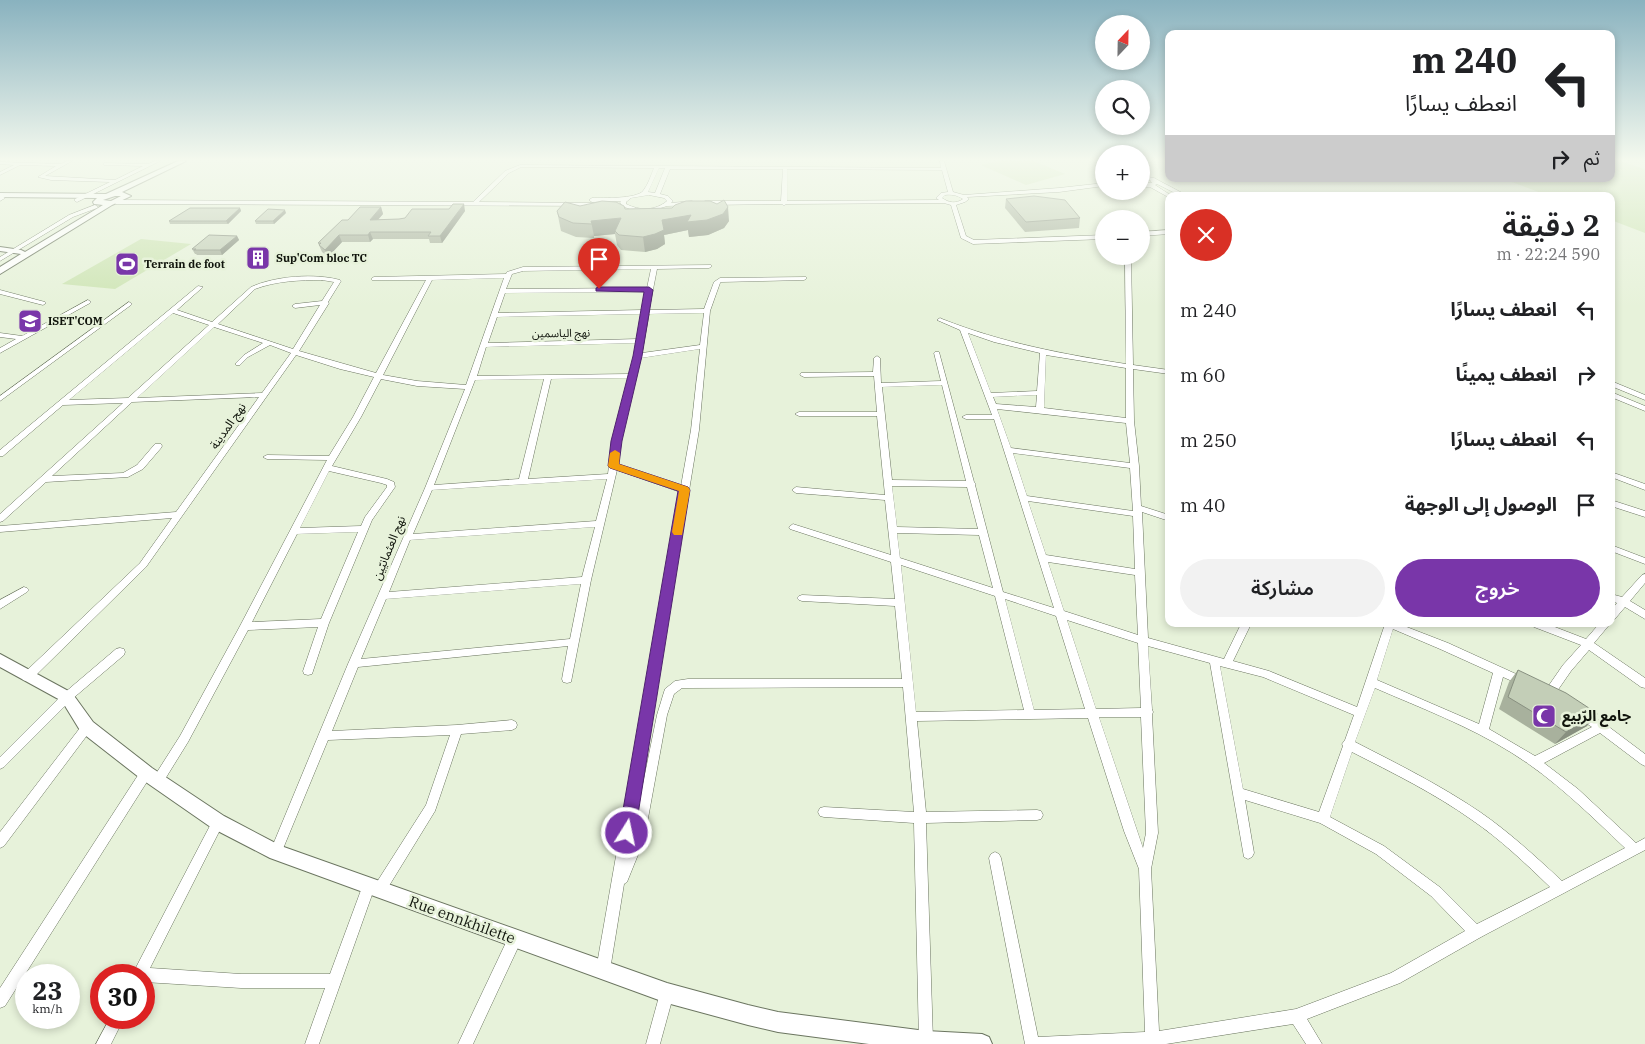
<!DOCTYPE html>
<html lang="ar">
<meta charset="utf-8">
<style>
body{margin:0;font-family:"IBM Plex Serif","Noto Sans Arabic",serif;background:#f2f2f2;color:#202124;direction:rtl;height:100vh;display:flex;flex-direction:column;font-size:19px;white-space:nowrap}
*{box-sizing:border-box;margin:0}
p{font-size:16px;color:#757577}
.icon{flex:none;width:28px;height:28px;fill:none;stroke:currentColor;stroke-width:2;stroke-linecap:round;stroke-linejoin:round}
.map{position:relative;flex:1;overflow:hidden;direction:ltr}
.details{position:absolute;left:1165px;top:192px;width:450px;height:435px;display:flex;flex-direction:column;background:#fff;border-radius:10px;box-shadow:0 2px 8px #0003;direction:rtl}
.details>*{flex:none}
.top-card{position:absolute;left:1165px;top:30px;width:450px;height:152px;border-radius:10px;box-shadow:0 2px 8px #0003;direction:rtl;background:#fff;color:#202124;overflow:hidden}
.needle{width:32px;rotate:22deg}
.fabs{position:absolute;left:1095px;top:15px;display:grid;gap:10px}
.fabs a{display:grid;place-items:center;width:55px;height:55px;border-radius:50%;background:#fff;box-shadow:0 2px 8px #0003;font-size:25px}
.speed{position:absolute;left:15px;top:964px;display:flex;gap:10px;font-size:25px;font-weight:700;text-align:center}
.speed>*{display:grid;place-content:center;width:65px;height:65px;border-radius:50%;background:#fff;box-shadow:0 2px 8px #0003;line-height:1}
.speed small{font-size:12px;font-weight:400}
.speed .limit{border:8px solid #d22;background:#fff;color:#111}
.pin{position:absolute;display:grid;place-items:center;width:42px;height:42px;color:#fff;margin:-51px -21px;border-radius:50% 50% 50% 0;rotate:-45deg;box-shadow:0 0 5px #0007}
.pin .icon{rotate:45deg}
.me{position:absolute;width:55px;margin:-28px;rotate:10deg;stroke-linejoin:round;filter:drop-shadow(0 0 4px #0008)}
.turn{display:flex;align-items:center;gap:18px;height:105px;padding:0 15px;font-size:22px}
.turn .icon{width:65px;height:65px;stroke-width:2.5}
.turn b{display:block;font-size:35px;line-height:42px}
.then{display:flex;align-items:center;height:48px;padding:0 15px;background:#0003;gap:10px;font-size:19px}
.round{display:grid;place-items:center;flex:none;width:52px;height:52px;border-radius:26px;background:#f2f2f2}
.summary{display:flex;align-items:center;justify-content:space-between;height:85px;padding:0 15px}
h1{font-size:30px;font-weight:600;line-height:38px}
.primary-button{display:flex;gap:10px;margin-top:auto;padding:10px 15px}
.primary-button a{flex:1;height:58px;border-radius:30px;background:#7936a9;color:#fff;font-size:20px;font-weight:600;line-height:58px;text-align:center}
.primary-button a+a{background:#f2f2f2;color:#202124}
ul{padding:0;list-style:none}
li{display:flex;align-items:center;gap:15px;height:65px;padding:0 15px}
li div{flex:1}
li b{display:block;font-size:19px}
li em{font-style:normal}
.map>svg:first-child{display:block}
.green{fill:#cfe5b6}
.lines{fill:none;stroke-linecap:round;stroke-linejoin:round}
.street-casing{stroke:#6b7560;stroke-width:1}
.secondary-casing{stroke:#6b7560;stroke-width:2}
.street{fill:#fff;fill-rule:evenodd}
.secondary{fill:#fff;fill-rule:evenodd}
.wall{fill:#a8b19d}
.shaded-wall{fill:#889080}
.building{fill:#c3ceb7;stroke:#889080}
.route{fill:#7936a9;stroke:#4f236e}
.slow{fill:#f59e0b}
.labels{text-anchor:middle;stroke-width:5;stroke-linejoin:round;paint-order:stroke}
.far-poi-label{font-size:11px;font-weight:bold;fill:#10140c;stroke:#e7f2da;text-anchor:start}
.far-street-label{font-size:11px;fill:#10140c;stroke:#e7f2da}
.street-label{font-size:12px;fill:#10140c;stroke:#e7f2da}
.near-poi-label{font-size:15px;font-weight:bold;fill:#10140c;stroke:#e7f2da;text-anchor:start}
.near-street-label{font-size:15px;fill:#10140c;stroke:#e7f2da}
</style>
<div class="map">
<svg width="1645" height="1044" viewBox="0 0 1645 1044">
<rect width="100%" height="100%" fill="#e7f2da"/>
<g class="green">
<path d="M998,161H1034L1065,174L1026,185L981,165Z"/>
<path d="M1611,161H1620L1645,169V233L1611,220V196H1549L1504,179H1611Z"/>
<path d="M141,239L191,244L115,289L62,284Z"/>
</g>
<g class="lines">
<g class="street-casing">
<g id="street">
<path d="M67,161H72L45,176L115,180L143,166L106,165H104V163L148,164L155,161H160L77,202L75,201V199L110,182L51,180L38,177L56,166L20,165L0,175V172L14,165L0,164V162L61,164Z"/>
<path d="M940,161H944L953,192L964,195L1059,188L1104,183V186L1059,192L967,197L969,199L965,202L956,205L966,236L974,240L1104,235V239L973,244L961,238L951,205L944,203L786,204L784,206L782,204L705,205L702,203L705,201H781L783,169H670L660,194L668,196L673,201L671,203L692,201L695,203L692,205L667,206L648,212L635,211L622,206L620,202L621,201L592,202L589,200L592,198C603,198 636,199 643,191C648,185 651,175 654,168L521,167L509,173L479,202L601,203L602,204L599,206L116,204L113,202L116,200L473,202L505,171L520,165L941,168ZM659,168H665L655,193L648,192ZM787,169L942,170L948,192L941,193L936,198L939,200L787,201ZM649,195L664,198L667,201C655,211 640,211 626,204V202L631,198ZM945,195C951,194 957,195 963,199C956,204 949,203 942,198Z"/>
<path d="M1141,176L1154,178L1188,196H1181L1157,184L1155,185L1172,196L1168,197L1150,187H1141V183H1152L1150,180L1141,179Z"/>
<path d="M2,196L5,198L0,201V197Z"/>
<path d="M95,205L98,207L97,208L73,217L0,261V257L69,215Z"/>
<path d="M1169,230V234L1141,236V232Z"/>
<path d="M1125,256H1131L1133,365L1169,370V374L1133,369L1134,421L1139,466L1141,506L1169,515V521L1142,512L1148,638L1224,659L1241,624H1251L1233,661L1269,671L1357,707L1385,624H1399L1448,643L1527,679L1528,682L1527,685L1523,686L1503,677L1489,729L1535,756L1592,727L1578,718L1577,715L1578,712L1582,711L1605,724L1645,754V766L1641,764L1600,733L1544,763L1578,789L1636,843L1645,838V850L1481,937L1400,983L1307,1019L1322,1044H1306L1293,1024L1166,1044H1025L989,858L991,854L995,852L999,854L1001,858L1038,1037L1145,1032L1139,869L1124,831L1088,718L917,721L926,812L1037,810L1041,811L1043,815L1041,819L1037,820L926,823L933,1041L932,1044H920L919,1041L914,823L824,817L820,816L818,812L820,808L824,807L914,812L903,687L682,688L674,694L667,715L644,840L627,882L624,884L610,970L608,975L603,977L598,975L596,970L680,492L617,470L591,580L571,682L567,683L563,682L562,679L568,646L358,667L332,731L457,725L512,720L516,722L517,725L516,728L512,730L461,734L435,811L384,894L379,896L374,894L373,892L319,1044H305L325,988H241L144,982V975H132L214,818L218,817L222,818L224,822L150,968L241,974H330L364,882L369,880L374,882L375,885L426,805L450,735L328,740L280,856L276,858L272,856L270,852L348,664L425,488L465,389L417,386L381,379L361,417L332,466L387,479L394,482L395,487L372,520L329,623L312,674L308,675L304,674L303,671L318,627L248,630L188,742L162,784L158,785L154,784L152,780L180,736L240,626L327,460L267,459L263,457L267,455L329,456L353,417L374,377L340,369L296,355L146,567L31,680L27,681L23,680L22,677L23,674L140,563L172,518L0,532V526L176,512L259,397L132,402L52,476L123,473L137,465L155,444H161L162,446L161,448L143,469L128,477L46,482L3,521L0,522V514L123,403L63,405L3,456H0V450L198,286L203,287L177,310L212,322L251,287C275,276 315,273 340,280L341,281L328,302L329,303L299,351L376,373L426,280H372V278L374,277L506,274L507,272L523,267L711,265V267L709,268L657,269L649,310L704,309L714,282L720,278L806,277V279L804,280L721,282L720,283L710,311L699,430L631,843L657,715L664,692L665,689L675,681L688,679H902L895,606L802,601L799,600L797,598L799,596L802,595L895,599L891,562L790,529L789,527L793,524L796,525L891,555L885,500L796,493L792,490L796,487L885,495L877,416H799L795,414L799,412H877L874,376L804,377L800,375L801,373L873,372L874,358L877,356L880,358L881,383L941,381L934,353L935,352H939L974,482L976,484L975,485L1003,592L1054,608L994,419H966L962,417L966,415H992L960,330L937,320L940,318L942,319C1003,343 1062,354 1126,364ZM651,269L647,288L506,289L512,274L523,271ZM504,278L466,385L417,381L383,375L432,280ZM322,280L334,282L322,301L295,304L292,306L295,308L320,305L293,349L218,324L255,289C276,281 300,280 322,280ZM646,292L643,310L498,313L505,293ZM173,313L209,325L128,398L69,400ZM704,313L700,345L642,353L649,314ZM642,314L638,339L488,343L497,317ZM214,327L263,343L244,355L236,363V365H240L248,357L270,345L291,353L262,393L137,398ZM968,333L994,342L1040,353L1037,391L991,393ZM637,343L630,374L477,376L486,347ZM700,349L691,430L681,486L617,464L620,441L641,358ZM1046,355L1126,368V418L1044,408ZM629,378L612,441L608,474L528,479L551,379ZM544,379L519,479L434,485L475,380ZM942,385L966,481L892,480L882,387ZM1037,395L1036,407L996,404L993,397ZM997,409L1126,423L1130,463L1011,448ZM1013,453L1130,468L1133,511L1027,496ZM329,471L381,483L387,485V487L365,517L361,526L300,528ZM607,479L596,521L413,534L432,490ZM892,486L967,487L978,529L897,527ZM1028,501L1133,516L1135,569L1046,555ZM595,527L582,577L389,592L410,540ZM358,532L321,619L252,622L297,534ZM897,533L979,535L993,588L900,558ZM1048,562L1135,575L1138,635L1064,611ZM901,565L995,596L1024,710L916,712ZM581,584L570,639L361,659L386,599ZM1005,599L1056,616L1085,709L1034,710ZM1067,620L1138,643L1141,708L1096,709ZM1393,629L1440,649L1493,673L1479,724L1377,680ZM1148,646L1210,663L1244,857L1248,859L1252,857L1254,853L1245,800L1320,823L1376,854L1431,896L1465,931L1391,973L1296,1009L1159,1031L1151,869L1158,833L1152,715L1153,712L1152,709ZM1220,666L1263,677L1354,715L1345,740L1342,744L1343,746L1319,812L1243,789ZM1375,688C1421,708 1469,726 1512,753C1554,779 1589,814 1625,848L1562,881C1535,856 1509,832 1480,812C1440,785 1398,764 1355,742ZM1099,717H1141L1146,833L1143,848ZM1352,752C1393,773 1434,793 1472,820C1500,839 1525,863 1550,887L1477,924L1441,888L1384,846L1330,817Z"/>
<path d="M0,290L45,302L46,303L43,305L0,294Z"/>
<path d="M88,300L91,302L90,303L0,353V348L16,339L0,337V333L22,336Z"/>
<path d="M129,302L132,304L131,305L0,401V396Z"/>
<path d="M1611,381L1645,395V400L1611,386Z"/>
<path d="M1611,392L1645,406V411L1611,397Z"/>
<path d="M1611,472L1645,484V490L1611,477Z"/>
<path d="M1611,500L1645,511V517L1611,506Z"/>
<path d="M1611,545L1645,558V564L1611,551Z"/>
<path d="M1645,574V583L1630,601L1645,610V619L1625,607L1614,620L1611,621V610L1617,603L1611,601V594L1622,597L1642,575Z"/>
<path d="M24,587L27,588L29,590L27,592L0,609V600Z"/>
<path d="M1532,624H1547L1586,639L1599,624H1610L1594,643L1645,678V688L1641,687L1589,650L1571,671L1553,697L1549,698L1545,697L1544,694L1545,691L1563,665L1581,645L1534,627Z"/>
<path d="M120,648L124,649L125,652L124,655L71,700L4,767L0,769V757L63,694L116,649Z"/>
<path d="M87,722L91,724L93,727L91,730L4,846L0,848V832L83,724Z"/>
<path d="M146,768L150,769L152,773L150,777L5,1006L0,1008V988L142,769Z"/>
<path d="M515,932L520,934L522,939L473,1044H458L510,934Z"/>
<path d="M667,986L672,988L674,993L660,1044H646L660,993L662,988Z"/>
<path d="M110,1018H124L111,1044H96Z"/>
</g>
</g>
<g class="secondary-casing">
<g id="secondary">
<path d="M178,161H186L122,192L131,196L112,205L0,274V267L21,254L0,251V247L21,250L25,252L103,205L94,204L93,202L97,198L0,197V193L106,194ZM115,196H121L111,201L103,200Z"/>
<path d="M0,654L72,693L93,722L152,768L224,816L281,846L667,983L748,1005L778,1012L926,1031L982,1034L989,1037L992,1044H869L778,1032L748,1025L667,1003L270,858L212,828L140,778L81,732L62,701L0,667Z"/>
</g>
</g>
<use href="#street" class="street"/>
<use href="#secondary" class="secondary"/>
</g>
<g class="wall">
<path d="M1006,199L1080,218L1079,228L1025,232L1005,208Z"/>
<path d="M717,204L729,221L724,228L708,235L689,237L688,230L664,235L665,244L657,249L645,252L621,250L617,245L615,234L594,236V238L576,237L561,231L557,211L580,206L625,209L672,208Z"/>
<path d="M381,207L383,214L378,220L399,219L465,211L442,243H430L429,239H373L370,242H342L328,257L322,252L318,243L348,220Z"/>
<path d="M240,208L241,211L228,224H170L169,221Z"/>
<path d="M286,213L274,224H256L255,221Z"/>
<path d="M237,236L239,240L222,255H197L196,254H195L192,249Z"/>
<path d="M1518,670L1587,726L1555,744L1499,709L1509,682Z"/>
</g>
<g class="shaded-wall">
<path d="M464,204L465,211L442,243L440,236Z"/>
<path d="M381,207L383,214L372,226L370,220Z"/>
<path d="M728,207L729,221L724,228L708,235L689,237L688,230L664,235L665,244L657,249L645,252L643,237L662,220Z"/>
<path d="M240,208L241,211L228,224L226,221Z"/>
<path d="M285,210L286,213L274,224L273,221Z"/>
<path d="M621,218L615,231V234L594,236L591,221Z"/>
<path d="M370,232L373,239L370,242L368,235Z"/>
<path d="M339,235L342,242L328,257L325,250Z"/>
<path d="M237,236L239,240L222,255L220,250Z"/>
<path d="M1598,714L1587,726L1555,744L1566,732Z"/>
</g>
<g class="building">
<path d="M1034,196L1065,200L1080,218L1026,222L1006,199Z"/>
<path d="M724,200L728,207L723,214L707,220L687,222L691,215L662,220L664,230L655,234L643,237L619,235L615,231L621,218L591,221L592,224L573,223L559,217L557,211L565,202L580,206L602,201L616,202L624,206L625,209L672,208L675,205L686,201H710L717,204Z"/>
<path d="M453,204H464L440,236H428L431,232H370L368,235H339L325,250L319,245L321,243H318L342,220H348L360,207H381L370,220L399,219L405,218L412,209H449Z"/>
<path d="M190,208H240L226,221H169Z"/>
<path d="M268,209L285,210L273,221H255Z"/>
<path d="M209,235L237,236L220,250H194L196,249H192Z"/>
<path d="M1518,670L1566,693L1598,714L1566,732L1508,697Z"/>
</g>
<linearGradient id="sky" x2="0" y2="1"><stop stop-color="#89b2bf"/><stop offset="0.52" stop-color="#f4f9ee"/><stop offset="1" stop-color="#f4f9ee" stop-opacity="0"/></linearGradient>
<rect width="1645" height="307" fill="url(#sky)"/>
<path class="route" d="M599,287H649L653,290L642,356L622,441L619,464L688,487L690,490L635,833L632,838L627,840L621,838L619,833L678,491L610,468L608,466L611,441L633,356L644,292L596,291V288Z"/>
<path class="slow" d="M615,450L620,453L619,464L688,487L690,490L682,535H674L672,532L679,491L610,468L608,466L610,453Z"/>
<defs>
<g id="building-square" transform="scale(1.25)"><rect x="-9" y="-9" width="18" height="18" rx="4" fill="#7936a9" stroke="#e7f2da"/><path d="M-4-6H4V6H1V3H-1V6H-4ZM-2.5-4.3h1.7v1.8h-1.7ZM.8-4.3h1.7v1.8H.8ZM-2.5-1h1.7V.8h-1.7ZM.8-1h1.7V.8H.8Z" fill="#fff"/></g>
<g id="stadium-square" transform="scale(1.25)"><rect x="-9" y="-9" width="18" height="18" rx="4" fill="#7936a9" stroke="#e7f2da"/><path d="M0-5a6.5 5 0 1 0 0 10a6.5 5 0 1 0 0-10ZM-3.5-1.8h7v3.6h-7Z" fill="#fff"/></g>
<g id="school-square" transform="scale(1.25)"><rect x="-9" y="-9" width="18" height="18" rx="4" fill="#7936a9" stroke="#e7f2da"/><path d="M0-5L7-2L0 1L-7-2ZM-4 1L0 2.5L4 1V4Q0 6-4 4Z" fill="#fff"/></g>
<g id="mosque-square" transform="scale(1.25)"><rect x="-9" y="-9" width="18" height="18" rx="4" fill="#7936a9" stroke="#e7f2da"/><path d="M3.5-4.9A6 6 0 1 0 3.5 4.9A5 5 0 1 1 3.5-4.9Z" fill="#fff"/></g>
</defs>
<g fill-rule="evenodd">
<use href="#building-square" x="258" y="258"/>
<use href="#stadium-square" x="127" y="264"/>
<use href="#school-square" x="30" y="321"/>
<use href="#mosque-square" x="1544" y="716"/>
</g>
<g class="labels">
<g class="far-poi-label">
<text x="276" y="262">Sup'Com bloc TC</text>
<text x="144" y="268">Terrain de foot</text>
<text x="48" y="325">ISET'COM</text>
</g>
<g class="far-street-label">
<text transform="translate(561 333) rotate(-1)" y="4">نهج الياسمين</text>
</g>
<g class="street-label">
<text transform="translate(228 426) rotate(-55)" y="4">نهج المدينة</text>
<text transform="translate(389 548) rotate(-68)" y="4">نهج العثمانيّين</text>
</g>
<g class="near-poi-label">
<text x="1562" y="721">جامع الرّبيع</text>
</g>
<g class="near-street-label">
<text transform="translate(462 920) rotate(20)" y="5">Rue ennkhilette</text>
</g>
</g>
</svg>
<div class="fabs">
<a><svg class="needle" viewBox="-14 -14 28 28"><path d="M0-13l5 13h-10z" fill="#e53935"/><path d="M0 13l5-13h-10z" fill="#757577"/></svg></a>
<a><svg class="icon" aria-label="search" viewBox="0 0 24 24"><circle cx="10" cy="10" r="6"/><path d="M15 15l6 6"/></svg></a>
<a>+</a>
<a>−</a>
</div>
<div class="speed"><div>23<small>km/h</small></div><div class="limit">30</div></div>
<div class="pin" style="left:599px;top:289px;background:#d93025"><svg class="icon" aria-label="arrive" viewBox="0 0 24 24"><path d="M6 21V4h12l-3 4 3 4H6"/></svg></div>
<svg class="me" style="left:627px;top:833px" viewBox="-20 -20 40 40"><circle r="17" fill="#7936a9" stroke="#fff" stroke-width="3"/><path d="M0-11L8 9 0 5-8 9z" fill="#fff"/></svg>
<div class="top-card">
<div class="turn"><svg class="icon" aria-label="left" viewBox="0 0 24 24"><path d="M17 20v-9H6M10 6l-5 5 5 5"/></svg><div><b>240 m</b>انعطف يسارًا</div></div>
<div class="then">ثم<svg class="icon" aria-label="right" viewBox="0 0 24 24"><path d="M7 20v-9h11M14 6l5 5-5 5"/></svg></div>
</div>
<section class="details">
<div class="summary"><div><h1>2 دقيقة</h1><p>590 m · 22:24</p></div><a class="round" style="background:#d93025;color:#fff"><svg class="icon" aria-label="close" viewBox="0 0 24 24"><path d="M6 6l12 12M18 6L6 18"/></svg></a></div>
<ul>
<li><svg class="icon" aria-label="left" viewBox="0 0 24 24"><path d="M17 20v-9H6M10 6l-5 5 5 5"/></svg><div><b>انعطف يسارًا</b></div><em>240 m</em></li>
<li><svg class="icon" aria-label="right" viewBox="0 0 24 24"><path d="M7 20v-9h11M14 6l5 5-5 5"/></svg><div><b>انعطف يمينًا</b></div><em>60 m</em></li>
<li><svg class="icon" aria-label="left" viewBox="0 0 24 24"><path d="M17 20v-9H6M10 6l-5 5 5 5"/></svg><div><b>انعطف يسارًا</b></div><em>250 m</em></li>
<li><svg class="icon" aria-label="arrive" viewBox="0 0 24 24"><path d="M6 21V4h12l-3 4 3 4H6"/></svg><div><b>الوصول إلى الوجهة</b></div><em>40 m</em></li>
</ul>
<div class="primary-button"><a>خروج</a><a>مشاركة</a></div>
</section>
</div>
